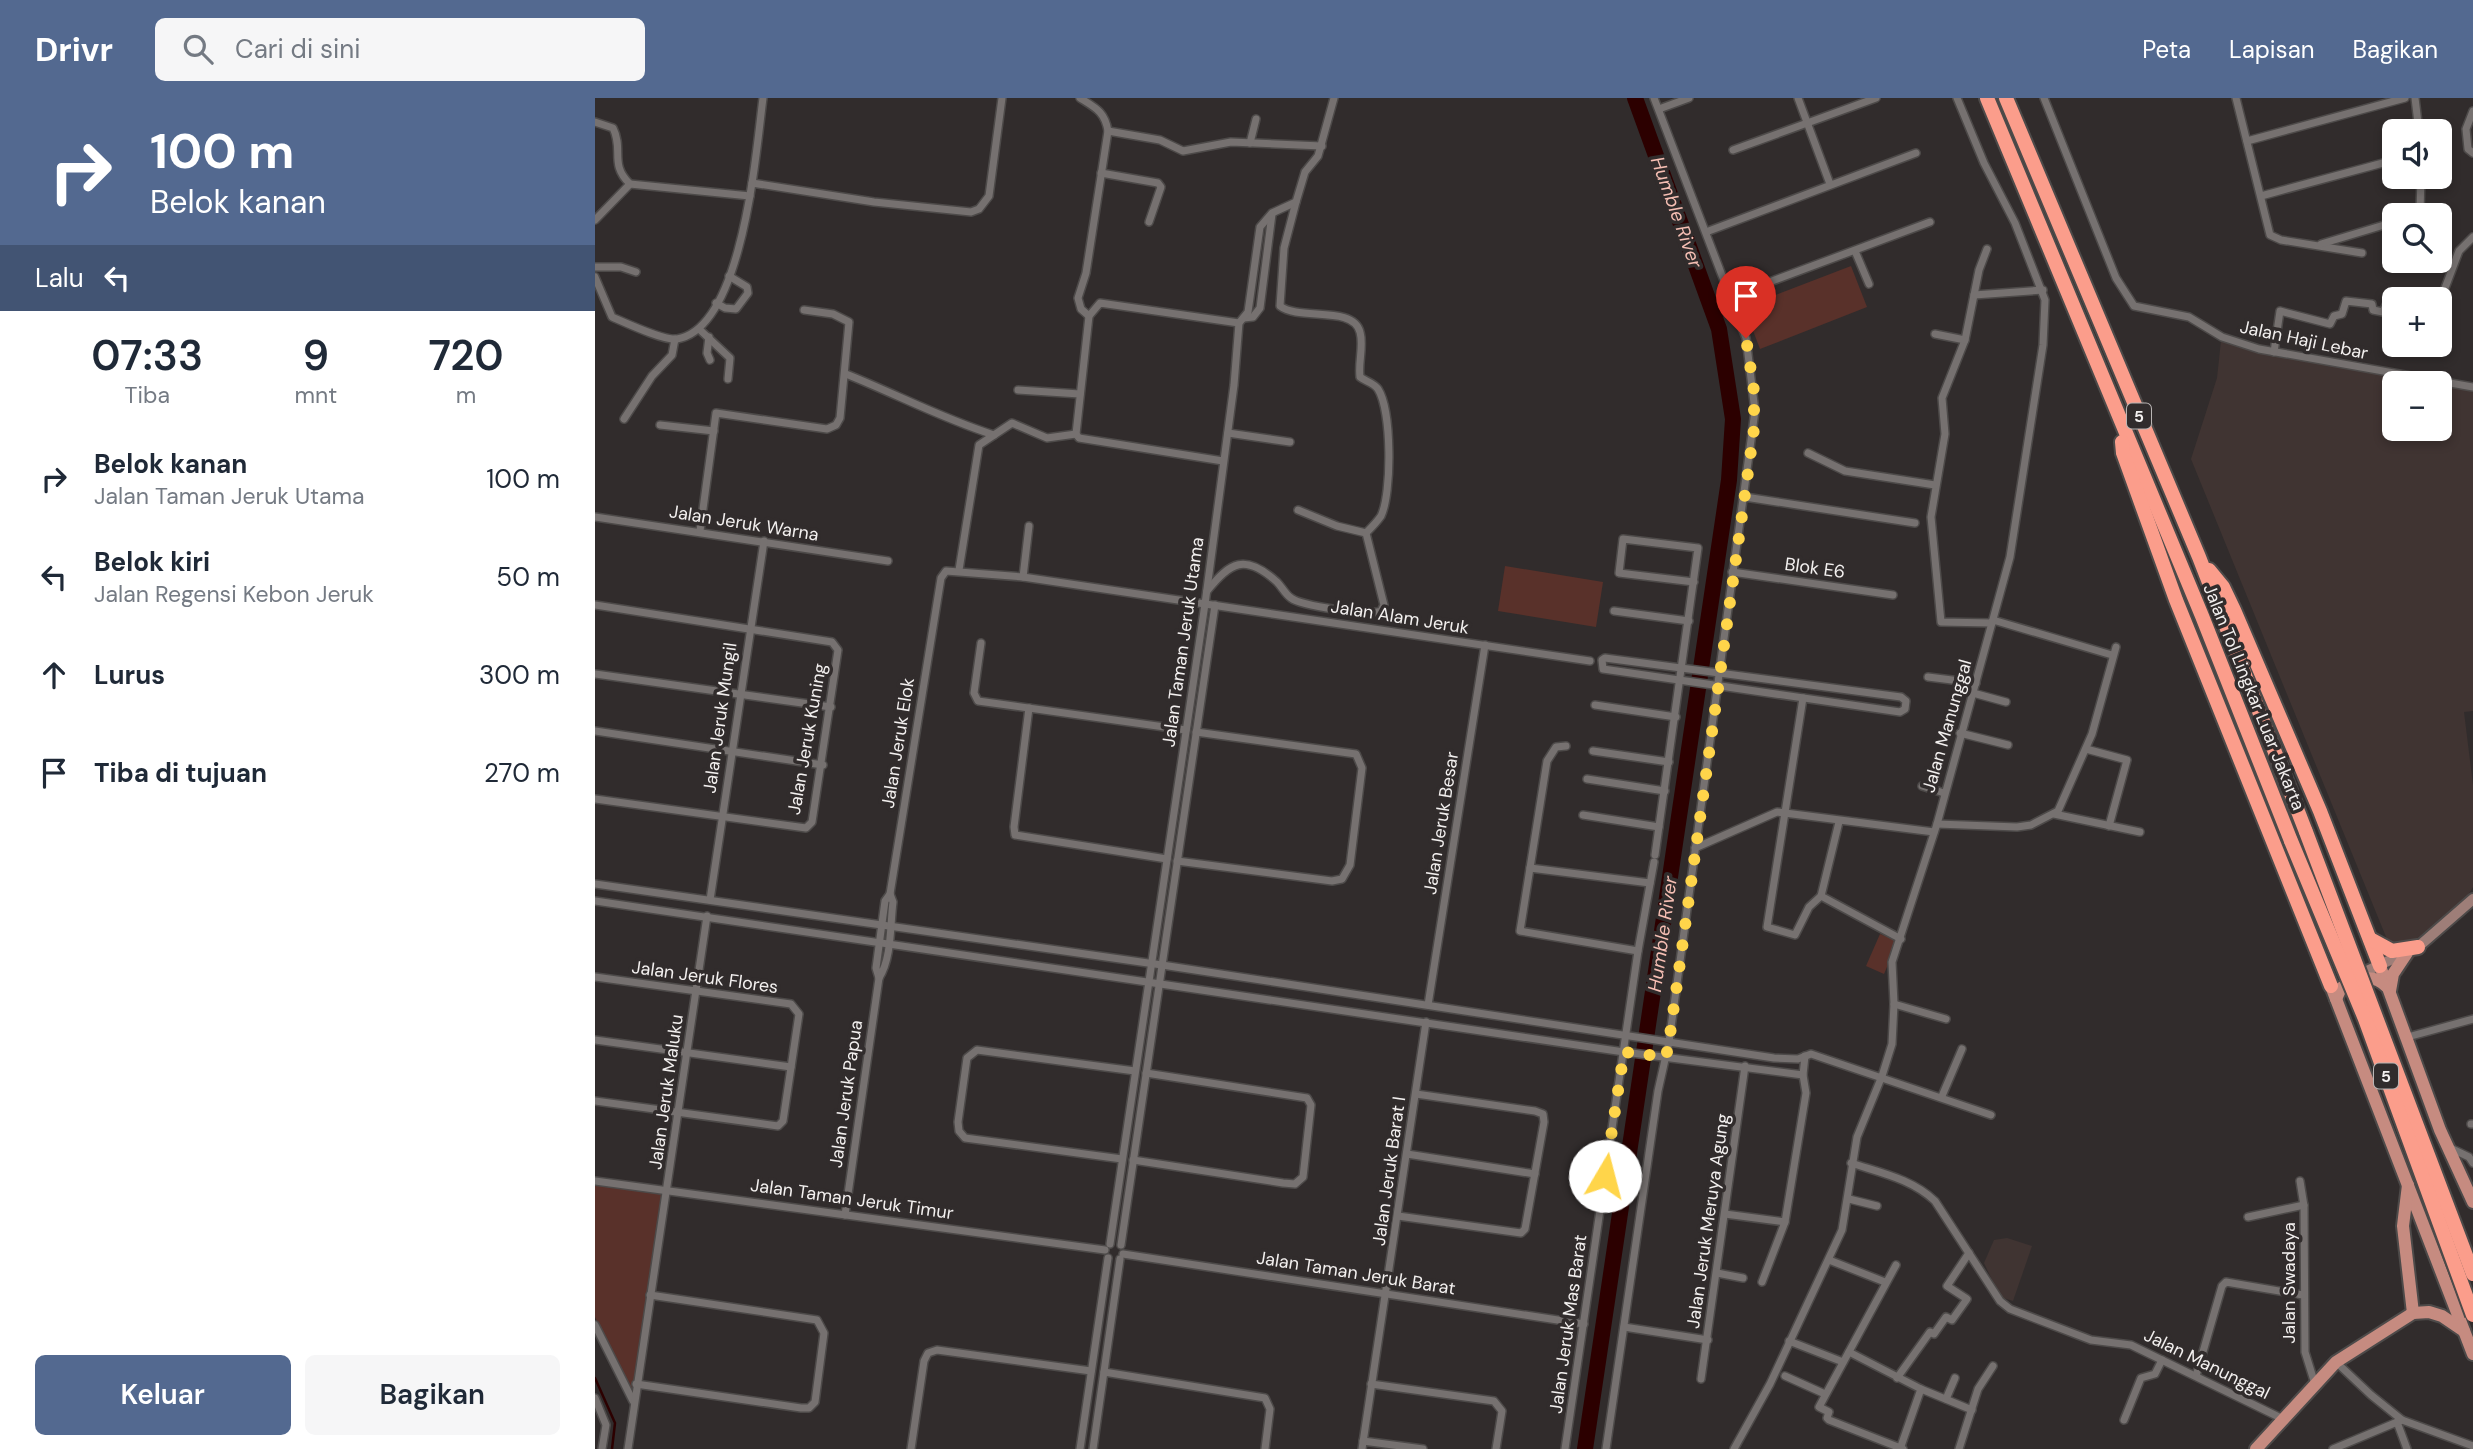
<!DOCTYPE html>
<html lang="id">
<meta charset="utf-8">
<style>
body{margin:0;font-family:"DM Sans",sans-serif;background:#f6f6f7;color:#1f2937;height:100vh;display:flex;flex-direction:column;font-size:26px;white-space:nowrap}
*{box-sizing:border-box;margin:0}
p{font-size:23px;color:#747a83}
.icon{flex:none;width:38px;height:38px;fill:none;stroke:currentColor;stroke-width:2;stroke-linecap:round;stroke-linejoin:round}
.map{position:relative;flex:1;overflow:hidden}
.drawer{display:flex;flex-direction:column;background:#fff;width:595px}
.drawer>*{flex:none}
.hud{background:#536990;color:#fff;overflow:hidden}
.controls{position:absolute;left:1787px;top:21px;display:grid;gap:14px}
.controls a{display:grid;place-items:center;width:70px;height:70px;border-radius:10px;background:#fff;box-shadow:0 4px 10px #0003;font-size:35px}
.pin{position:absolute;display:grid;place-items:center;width:60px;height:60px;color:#fff;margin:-72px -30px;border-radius:50% 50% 50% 0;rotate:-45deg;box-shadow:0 0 7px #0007}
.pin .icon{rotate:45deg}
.me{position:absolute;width:77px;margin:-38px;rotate:8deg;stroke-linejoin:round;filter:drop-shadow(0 0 5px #0008)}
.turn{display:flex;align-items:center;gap:24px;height:147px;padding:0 35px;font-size:32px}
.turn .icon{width:91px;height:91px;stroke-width:2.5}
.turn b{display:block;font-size:49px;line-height:60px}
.then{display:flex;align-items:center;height:66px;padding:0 35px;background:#0003;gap:14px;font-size:26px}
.eta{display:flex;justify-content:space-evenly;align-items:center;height:119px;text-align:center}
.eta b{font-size:42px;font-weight:600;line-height:49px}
.action{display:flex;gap:14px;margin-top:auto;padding:14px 35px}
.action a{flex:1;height:80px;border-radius:10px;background:#536990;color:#fff;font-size:28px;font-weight:600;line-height:80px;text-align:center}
.action a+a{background:#f6f6f7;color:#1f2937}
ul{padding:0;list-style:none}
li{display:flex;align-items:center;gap:21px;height:98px;padding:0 35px}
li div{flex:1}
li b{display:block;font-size:26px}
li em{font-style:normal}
header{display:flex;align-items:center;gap:42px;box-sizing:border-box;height:98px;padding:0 35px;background:#536990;color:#fff}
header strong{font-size:33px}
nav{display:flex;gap:38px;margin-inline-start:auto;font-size:24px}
.search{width:490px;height:63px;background:#f6f6f7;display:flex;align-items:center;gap:18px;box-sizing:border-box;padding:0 24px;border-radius:10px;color:#747a83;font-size:26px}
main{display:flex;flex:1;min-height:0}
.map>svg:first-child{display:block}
.built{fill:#403432;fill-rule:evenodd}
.green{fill:#59312a}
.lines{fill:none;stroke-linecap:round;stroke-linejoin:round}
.stream{stroke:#2c0000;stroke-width:2.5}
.river{stroke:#2c0000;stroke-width:16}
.street-casing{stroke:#4d4a49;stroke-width:10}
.secondary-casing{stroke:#4d4a49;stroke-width:14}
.primary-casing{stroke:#4d4a49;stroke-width:16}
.highway-casing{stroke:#4d4a49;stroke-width:18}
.street{stroke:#767170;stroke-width:7}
.secondary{stroke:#9e7e78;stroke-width:10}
.primary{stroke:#c68b80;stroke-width:12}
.highway{stroke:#fb9d8b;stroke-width:14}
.highway-bridge-casing{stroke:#4d4a49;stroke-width:18;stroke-linecap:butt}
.highway-bridge{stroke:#fb9d8b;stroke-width:14}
.route{stroke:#ffd54a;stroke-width:12;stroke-dasharray:0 21.6}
.labels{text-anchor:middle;stroke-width:7;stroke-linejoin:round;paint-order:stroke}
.shield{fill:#312c2c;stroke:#b9b5b4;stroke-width:2}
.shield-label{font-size:16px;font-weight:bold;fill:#f3f0ef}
.street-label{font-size:18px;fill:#f3f0ef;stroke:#312c2c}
.water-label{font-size:19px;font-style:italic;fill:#f5beb3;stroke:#312c2c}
</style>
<header>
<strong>Drivr</strong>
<div class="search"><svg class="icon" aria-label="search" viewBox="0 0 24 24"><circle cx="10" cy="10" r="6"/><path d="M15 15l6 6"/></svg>Cari di sini</div>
<nav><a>Peta</a><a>Lapisan</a><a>Bagikan</a></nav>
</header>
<main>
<section class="drawer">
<div class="hud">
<div class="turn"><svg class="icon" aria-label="right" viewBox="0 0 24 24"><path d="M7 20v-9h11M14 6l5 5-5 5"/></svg><div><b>100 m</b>Belok kanan</div></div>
<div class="then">Lalu<svg class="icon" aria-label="left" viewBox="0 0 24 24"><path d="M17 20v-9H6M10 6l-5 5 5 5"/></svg></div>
</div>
<div class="eta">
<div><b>07:33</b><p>Tiba</p></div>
<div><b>9</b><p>mnt</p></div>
<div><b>720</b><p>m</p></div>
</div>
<ul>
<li><svg class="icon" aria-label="right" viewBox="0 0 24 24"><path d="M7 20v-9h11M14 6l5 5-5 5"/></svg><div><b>Belok kanan</b><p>Jalan Taman Jeruk Utama</p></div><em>100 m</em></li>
<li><svg class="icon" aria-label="left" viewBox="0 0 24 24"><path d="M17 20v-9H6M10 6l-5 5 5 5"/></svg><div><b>Belok kiri</b><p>Jalan Regensi Kebon Jeruk</p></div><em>50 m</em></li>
<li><svg class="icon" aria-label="ahead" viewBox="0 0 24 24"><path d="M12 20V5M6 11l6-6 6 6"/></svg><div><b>Lurus</b></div><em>300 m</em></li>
<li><svg class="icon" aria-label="arrive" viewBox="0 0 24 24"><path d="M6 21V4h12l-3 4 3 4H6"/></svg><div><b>Tiba di tujuan</b></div><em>270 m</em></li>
</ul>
<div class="action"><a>Keluar</a><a>Bagikan</a></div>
</section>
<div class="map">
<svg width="1878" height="1351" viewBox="0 0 1878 1351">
<rect width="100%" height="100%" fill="#312c2c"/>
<g class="built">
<path d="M1626,243L1878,289V613L1869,614L1878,687V789L1869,804L1825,851L1807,878L1596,361L1622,280ZM1799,285H1844V331H1799Z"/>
<path d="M1412,1140L1437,1148L1418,1203L1405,1199L1389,1165L1399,1142Z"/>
</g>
<g class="green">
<path d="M1256,168L1272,209L1165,251L1149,209Z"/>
<path d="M910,468L1008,484L1001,529L903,513Z"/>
<path d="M1285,836L1303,843L1289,876L1271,868Z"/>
<path d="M0,1084L67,1092L38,1300L0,1219Z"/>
</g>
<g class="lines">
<path class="stream" d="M0,1280L20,1325L17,1351"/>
<path class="river" d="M990,1351L1134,382L1138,321L1124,231L1040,0"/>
<g class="street-casing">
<g id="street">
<path d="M485,0C501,10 510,14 513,33L491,175L483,200L486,211L494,218"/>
<path d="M1203,0L1235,86"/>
<path d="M1449,0L1521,180L1539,208L1594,219L1627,239L1664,251L1878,289"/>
<path d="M1641,0L1675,137L1686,142L1767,155"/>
<path d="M1820,0L1824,33"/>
<path d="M1064,11L1094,0"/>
<path d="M1878,13L1871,31L1873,51L1878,55"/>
<path d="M0,24L18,30C29,52 14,66 35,86"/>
<path d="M513,33L565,42L588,53L636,44L727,48"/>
<path d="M1652,43L1810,0"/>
<path d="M655,45L661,21"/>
<path d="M1138,52L1281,0"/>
<path d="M506,75L563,85L566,89L554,124"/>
<path d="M157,85L279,104L376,114L384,111L394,98L407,0"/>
<path d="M1666,98L1799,62"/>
<path d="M1821,117L1825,113L1826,79"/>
<path d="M0,122L35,86L155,98"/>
<path d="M1111,134L1321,55"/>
<path d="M1726,146L1799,124"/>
<path d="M1392,151L1384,172L1370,242L1347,300L1350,336L1336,419L1346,524L1397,525"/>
<path d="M1260,153L1274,186"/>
<path d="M0,169H26L41,174"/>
<path d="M0,179L17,219C31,225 69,243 82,241C148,230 161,53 168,0"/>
<path d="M1379,197L1448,192"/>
<path d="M1137,198L1335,124"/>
<path d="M121,205L130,210L141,211L153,195L152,189L134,178"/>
<path d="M1844,206L1864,153L1878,139"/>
<path d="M649,220L658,219L665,210L677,116"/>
<path d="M104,231L135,260L133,281"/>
<path d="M1340,236L1370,242"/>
<path d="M114,239L112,255L115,262"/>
<path d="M1679,254L1685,213L1735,226L1739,218L1747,216L1751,203L1777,206L1778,212L1788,214L1792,205L1799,204"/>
<path d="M251,276C301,296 348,321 399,337"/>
<path d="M423,292L485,296"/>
<path d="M29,321L57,278L77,257L80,241"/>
<path d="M65,327L119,333"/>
<path d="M633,335L695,344"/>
<path d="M1213,355L1250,373L1340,387"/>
<path d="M628,363L484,340L481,336L494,218L505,205L644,225"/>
<path d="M1150,399L1320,425"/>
<path d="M703,412L742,428L771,435"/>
<path d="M0,419L293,463"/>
<path d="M105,433L121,315L232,331L241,327L245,320L254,224L238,216L209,212"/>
<path d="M364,472L384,347L417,325L452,340L481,336"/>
<path d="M1137,474L1298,497"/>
<path d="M428,479L434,428"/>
<path d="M612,493C635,464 650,455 682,484C687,489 690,496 696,500C706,508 775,518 786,513L789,507L771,435C777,429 782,424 786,418C797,395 797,313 783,291C779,285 770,283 765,279C763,264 769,248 765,234C758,207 704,223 685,208L689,150L701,104"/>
<path d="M0,507L237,544L243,552L217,724L211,730L0,701"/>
<path d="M1019,513L1094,523"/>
<path d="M1398,522L1517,557"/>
<path d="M386,545L379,595L383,603L591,632"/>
<path d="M1010,560L1306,599L1311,603L1310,611L1305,614L1008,571L1007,562Z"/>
<path d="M0,576L236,609"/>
<path d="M1333,579L1381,585"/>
<path d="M1378,595L1411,604"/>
<path d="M1208,600L1172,829L1200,837L1214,809L1226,798"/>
<path d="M1000,607L1081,619"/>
<path d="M434,610L419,729L420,737L572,761"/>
<path d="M0,633L228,667"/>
<path d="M1365,635L1413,647"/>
<path d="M971,648L961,649L952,663L925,833L1043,853"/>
<path d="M1491,651L1532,662L1514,728"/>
<path d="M998,653L1074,664"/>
<path d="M992,681L1070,693"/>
<path d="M1327,688L1349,695"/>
<path d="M1459,716L1545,734"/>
<path d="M988,717L1064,729"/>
<path d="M1244,724L1226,798L1306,841"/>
<path d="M1342,726L1422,729L1436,727L1463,713L1497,636L1521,549"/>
<path d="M1100,750L1182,714L1339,734"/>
<path d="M1060,757L1103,450L1028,441L1024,475L1099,484"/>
<path d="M582,763L737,783L747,781L755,767L767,670L761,656L601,634"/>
<path d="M935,770L1055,785"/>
<path d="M0,786L567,867L1179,960L1203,961L1216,956L1396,1017"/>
<path d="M115,802L169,443"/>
<path d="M0,803L1029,954L1208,977"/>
<path d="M0,879L196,906L204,916L188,1023L183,1028L0,1003"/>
<path d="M284,880L281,870L290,803L295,796"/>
<path d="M1299,906L1351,921"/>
<path d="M833,907L890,547"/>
<path d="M1809,940L1878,921"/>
<path d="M0,942L196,969"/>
<path d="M1347,998L1367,951"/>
<path d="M1876,1026H1878"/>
<path d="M1853,1049L1874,1059L1878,1065"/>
<path d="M812,1056L940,1076"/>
<path d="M527,1061L370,1040L364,1033L363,1024L372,960L382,952L540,973"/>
<path d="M538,1062L688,1085L700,1086L708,1079L716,1007L712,1000L551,975"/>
<path d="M1256,1065C1286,1075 1317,1081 1340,1103L1405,1203L1415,1211L1496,1242L1536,1247L1688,1321"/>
<path d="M0,1083L510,1152"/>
<path d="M1705,1083L1709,1108L1710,1254L1720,1286"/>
<path d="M1254,1101L1282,1108"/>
<path d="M1130,1116L1190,1124"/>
<path d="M250,1117L284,880C297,860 295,827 298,804L295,796L346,480L351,473L428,479L995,563"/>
<path d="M803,1118L926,1135L930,1131L949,1024L948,1016L940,1013L821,996"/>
<path d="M1653,1119L1709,1107"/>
<path d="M515,1146L610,506L639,287L644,225L653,214L665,129L677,115L701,104L710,74L723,58L739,0"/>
<path d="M526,1147L620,507"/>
<path d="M528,1156L989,1226"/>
<path d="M1234,1162L1290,1184"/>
<path d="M1301,1167L1224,1309L1234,1314L1232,1320L1234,1322L1308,1351"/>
<path d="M1122,1175L1148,1180"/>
<path d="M1167,1184L1190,1124L1211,995L1208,977L1210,958"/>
<path d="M0,1227L38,1303"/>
<path d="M1029,1229L1113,1242"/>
<path d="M1194,1243L1248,1264"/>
<path d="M1254,1254L1326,1291L1305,1351"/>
<path d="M509,1274L670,1300L675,1311L670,1351"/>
<path d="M1190,1278L1230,1296"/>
<path d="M1601,1278L1627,1188L1631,1184L1708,1197"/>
<path d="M1302,1280L1335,1234L1339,1236L1351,1219L1357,1222L1372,1201L1352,1188L1374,1155"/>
<path d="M1106,1281L1150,968"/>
<path d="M41,1286L206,1310H214L220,1304L229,1235L222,1222L55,1197"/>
<path d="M776,1286L899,1303L907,1313L901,1351"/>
<path d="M1326,1291L1377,1312"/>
<path d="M0,1300L11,1327L7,1351"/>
<path d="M1351,1301L1360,1280"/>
<path d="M1529,1322L1546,1280L1560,1276L1567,1262"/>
<path d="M1807,1322L1878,1348"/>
<path d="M1802,1324L1812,1351"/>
<path d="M768,1343L828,1351"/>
<path d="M33,1351L112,818"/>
<path d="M316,1351L329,1263L333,1255L342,1252L496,1273"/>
<path d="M485,1351L513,1160"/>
<path d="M498,1351L525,1161"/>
<path d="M767,1351L831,924"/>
<path d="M970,1351L1043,853L1059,764"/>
<path d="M1011,1351L1063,993L1074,944L1160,313L1151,240L1059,0"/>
<path d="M1139,1351L1175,1286L1247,1132L1262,1039L1287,978L1297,946L1299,906L1297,864L1342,726L1415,459L1448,247L1450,202L1420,125L1389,65L1362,0"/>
<path d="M1364,1351L1383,1291L1398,1268"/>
<path d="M1738,1351L1807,1322L1776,1297L1741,1264"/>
</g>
</g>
<g class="secondary-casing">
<path id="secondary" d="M1759,879L1823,849L1878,801"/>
</g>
<g class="primary-casing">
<g id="primary">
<path d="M1785,868L1845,1032L1878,1104"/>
<path d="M1736,888L1878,1256"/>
<path d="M1795,893L1798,876L1812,855"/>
<path d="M1741,901L1746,890C1763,882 1776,874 1791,888"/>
<path d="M1813,1087L1808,1128L1818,1215"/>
<path d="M1661,1351L1741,1264L1818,1215L1834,1214L1847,1218L1869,1233"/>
</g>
</g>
<g class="highway-casing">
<g id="highway">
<path d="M1392,0L1607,518L1696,743"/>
<path d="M1411,0L1604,459L1711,734"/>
<path d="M1527,344L1528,355L1581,502L1736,888"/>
<path d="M1614,472L1628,489L1639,512L1725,713L1785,868"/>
<path d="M1775,841L1797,853L1823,849"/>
</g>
</g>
<use href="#street" class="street"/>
<use href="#secondary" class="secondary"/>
<use href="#primary" class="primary"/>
<use href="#highway" class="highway"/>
<g class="highway-bridge-casing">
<g id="highway-bridge">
<path d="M1711,734L1878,1176"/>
<path d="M1696,743L1770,921L1878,1217"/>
</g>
</g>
<use href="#highway-bridge" class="highway-bridge"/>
</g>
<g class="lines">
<path class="route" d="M1010,1078L1029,954L1071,959L1074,944L1159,331V293L1151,240"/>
</g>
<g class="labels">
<g class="shield">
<rect x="1532" y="305.5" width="24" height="25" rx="5"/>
<rect x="1779" y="965.5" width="24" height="25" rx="5"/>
</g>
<g class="shield-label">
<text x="1544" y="324">5</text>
<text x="1791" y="984">5</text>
</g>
<g class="street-label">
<text transform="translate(1709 242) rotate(12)" y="6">Jalan Haji Lebar</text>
<text transform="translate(149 425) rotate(9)" y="6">Jalan Jeruk Warna</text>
<text transform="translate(1220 470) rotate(8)" y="6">Blok E6</text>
<text transform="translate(805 519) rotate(9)" y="6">Jalan Alam Jeruk</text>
<text transform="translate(588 544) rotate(-82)" y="6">Jalan Taman Jeruk Utama</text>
<text transform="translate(1659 599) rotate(68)" y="6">Jalan Tol Lingkar Luar Jakarta</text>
<text transform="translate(125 620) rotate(-82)" y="6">Jalan Jeruk Mungil</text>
<text transform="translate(1352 628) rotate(-74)" y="6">Jalan Manunggal</text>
<text transform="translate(212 641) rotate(-80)" y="6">Jalan Jeruk Kuning</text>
<text transform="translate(303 645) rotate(-81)" y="6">Jalan Jeruk Elok</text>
<text transform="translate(846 725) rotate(-81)" y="6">Jalan Jeruk Besar</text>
<text transform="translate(110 879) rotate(8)" y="6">Jalan Jeruk Flores</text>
<text transform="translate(71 994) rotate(-82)" y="6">Jalan Jeruk Maluku</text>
<text transform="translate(251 996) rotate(-82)" y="6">Jalan Jeruk Papua</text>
<text transform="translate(794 1073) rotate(-82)" y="6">Jalan Jeruk Barat I</text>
<text transform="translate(257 1101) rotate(8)" y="6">Jalan Taman Jeruk Timur</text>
<text transform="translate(1113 1123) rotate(-82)" y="6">Jalan Jeruk Meruya Agung</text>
<text transform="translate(761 1175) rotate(9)" y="6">Jalan Taman Jeruk Barat</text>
<text transform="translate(1694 1185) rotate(-90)" y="6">Jalan Swadaya</text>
<text transform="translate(973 1226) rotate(-82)" y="6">Jalan Jeruk Mas Barat</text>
<text transform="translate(1612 1266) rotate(26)" y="6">Jalan Manunggal</text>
</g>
<g class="water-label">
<text transform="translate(1082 114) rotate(70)" y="7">Humble River</text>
<text transform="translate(1067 836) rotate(-82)" y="7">Humble River</text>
</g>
</g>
</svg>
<div class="controls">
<a><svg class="icon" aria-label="sound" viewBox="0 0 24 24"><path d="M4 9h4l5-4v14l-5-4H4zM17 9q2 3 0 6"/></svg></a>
<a><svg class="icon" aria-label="search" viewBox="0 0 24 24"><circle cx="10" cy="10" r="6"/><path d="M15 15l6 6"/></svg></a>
<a>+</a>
<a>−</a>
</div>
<div class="pin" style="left:1151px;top:240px;background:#d93025"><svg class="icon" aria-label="arrive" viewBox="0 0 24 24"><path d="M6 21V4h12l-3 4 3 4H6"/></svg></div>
<svg class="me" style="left:1010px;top:1078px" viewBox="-20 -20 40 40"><circle r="19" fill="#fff"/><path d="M0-13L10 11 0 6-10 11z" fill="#ffd54a"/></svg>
</div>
</main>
